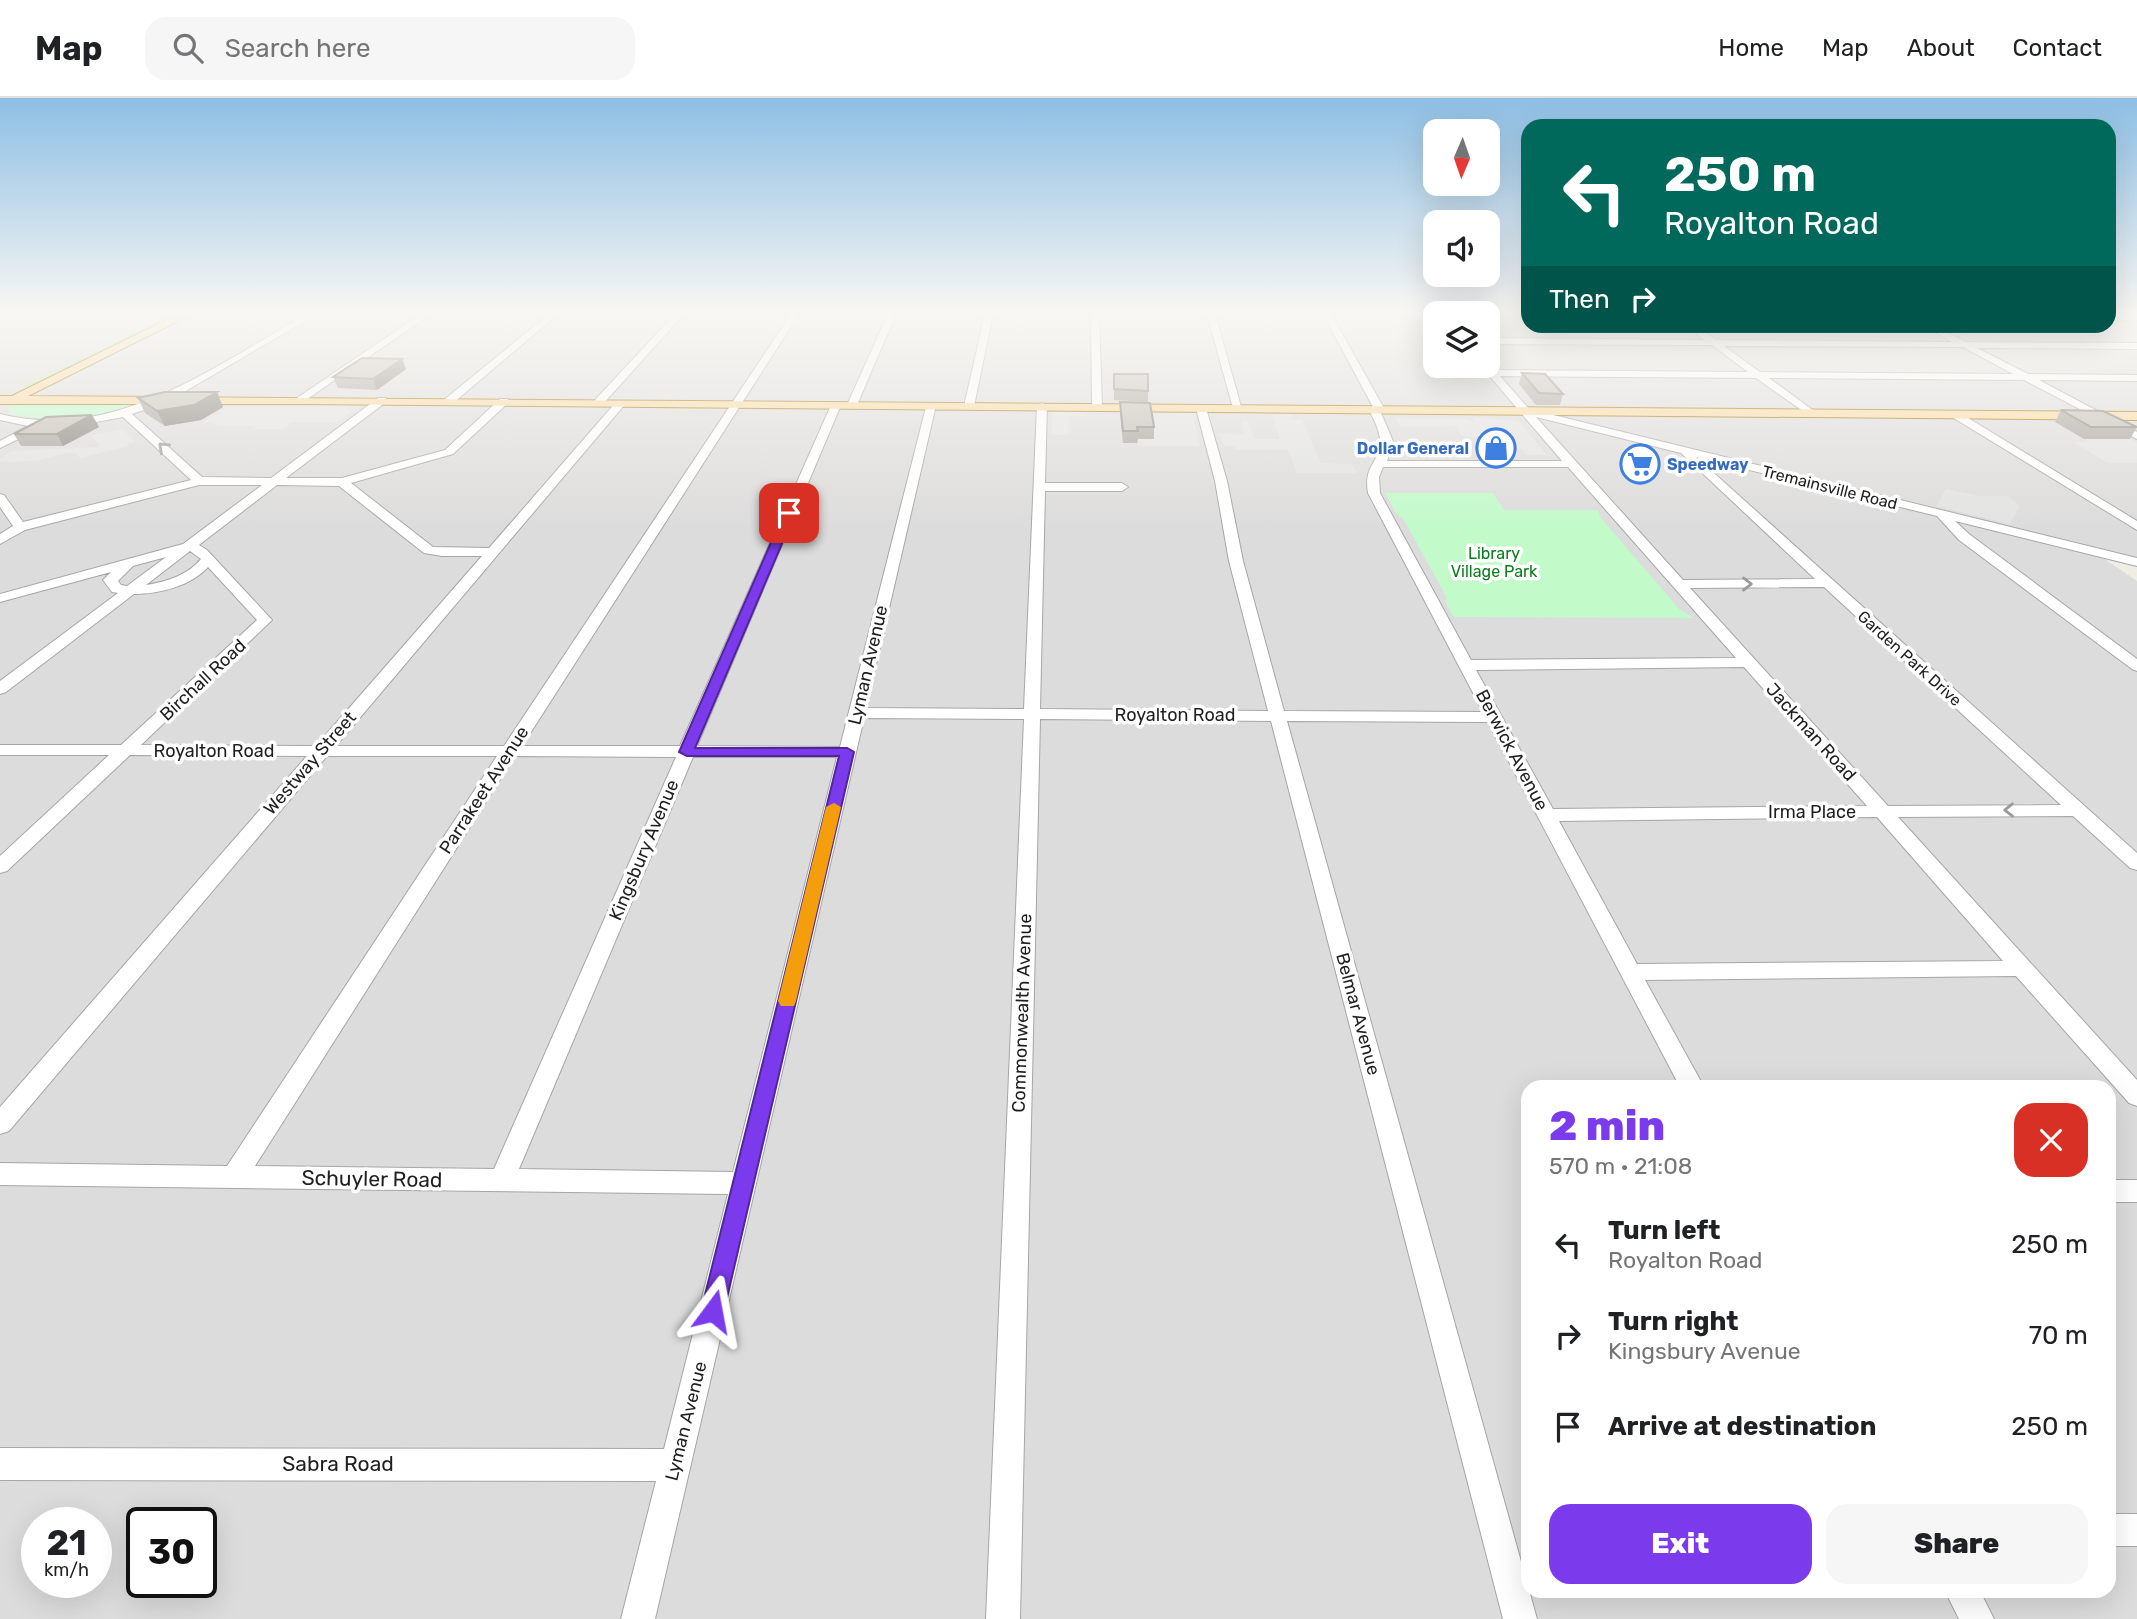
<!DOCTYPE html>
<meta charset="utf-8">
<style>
body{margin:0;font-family:Rubik,sans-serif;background:#f6f6f6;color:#202124;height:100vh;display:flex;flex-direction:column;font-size:26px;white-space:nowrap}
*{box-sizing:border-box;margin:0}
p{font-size:23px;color:#757577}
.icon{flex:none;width:38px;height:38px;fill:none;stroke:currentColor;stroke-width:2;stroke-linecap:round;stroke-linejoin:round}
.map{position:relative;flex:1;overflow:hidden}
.drawer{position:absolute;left:1521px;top:982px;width:595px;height:518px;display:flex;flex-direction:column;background:#fff;border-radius:21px;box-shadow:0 7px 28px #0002}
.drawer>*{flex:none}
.guide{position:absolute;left:1521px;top:21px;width:595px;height:214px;border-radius:21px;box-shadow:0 7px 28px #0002;background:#00695c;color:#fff;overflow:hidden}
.needle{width:46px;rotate:182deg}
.tools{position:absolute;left:1423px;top:21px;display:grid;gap:14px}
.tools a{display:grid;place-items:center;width:77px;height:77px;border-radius:14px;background:#fff;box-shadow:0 7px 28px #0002;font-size:35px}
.speed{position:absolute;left:21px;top:1409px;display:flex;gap:14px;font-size:35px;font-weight:700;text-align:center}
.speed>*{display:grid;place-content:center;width:91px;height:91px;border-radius:50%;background:#fff;box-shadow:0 7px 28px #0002;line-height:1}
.speed small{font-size:18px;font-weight:400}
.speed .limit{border:4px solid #111;border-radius:10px;background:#fff;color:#111}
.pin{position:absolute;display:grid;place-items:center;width:60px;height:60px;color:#fff;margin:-30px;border-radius:14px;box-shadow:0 4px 10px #0006}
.me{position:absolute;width:77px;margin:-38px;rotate:13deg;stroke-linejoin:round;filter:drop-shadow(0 0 5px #0008)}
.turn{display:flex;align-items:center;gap:24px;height:147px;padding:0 28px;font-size:32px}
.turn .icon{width:91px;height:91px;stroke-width:2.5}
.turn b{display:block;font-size:49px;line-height:60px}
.then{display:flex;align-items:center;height:66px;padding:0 28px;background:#0003;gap:14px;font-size:26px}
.round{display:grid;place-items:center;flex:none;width:74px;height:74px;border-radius:21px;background:#f6f6f6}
.headline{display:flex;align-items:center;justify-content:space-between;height:119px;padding:0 28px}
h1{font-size:42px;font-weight:800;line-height:52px;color:#7c3aed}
.cta{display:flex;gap:14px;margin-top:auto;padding:14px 28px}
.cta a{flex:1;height:80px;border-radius:21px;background:#7c3aed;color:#fff;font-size:28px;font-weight:800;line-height:80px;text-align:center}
.cta a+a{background:#f6f6f6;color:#202124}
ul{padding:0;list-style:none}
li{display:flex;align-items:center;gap:21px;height:91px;padding:0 28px}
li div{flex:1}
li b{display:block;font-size:26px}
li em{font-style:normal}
header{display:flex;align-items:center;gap:42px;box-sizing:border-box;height:98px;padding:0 35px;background:#fff;border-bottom:2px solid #e0e0e0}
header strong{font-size:33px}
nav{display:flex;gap:38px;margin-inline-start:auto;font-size:24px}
.search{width:490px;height:63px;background:#f6f6f6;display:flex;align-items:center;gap:18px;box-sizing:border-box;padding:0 24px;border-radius:21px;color:#757577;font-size:26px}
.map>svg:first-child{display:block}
.residential{fill:#dddcdc;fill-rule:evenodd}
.grass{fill:#c6eaaa}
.park{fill:#c2faca}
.parking{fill:#e3e3e3}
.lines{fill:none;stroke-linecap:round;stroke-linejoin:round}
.minor-casing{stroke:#a6a6a6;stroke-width:2}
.major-casing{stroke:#997000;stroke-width:2}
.minor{fill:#fff;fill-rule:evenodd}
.major{fill:#fcd99d;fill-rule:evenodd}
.wall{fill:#a9a29b}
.shaded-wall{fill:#89847e}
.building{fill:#c4bcb4;stroke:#89847e;stroke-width:2}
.oneway{stroke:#9a9a9a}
.route{fill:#7c3aed;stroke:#51269a;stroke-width:2}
.slow{fill:#f59e0b}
.labels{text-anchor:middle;stroke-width:7;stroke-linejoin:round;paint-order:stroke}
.far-shop-label{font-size:16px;font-weight:bold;fill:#366cbe;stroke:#fff;text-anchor:end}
.far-street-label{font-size:16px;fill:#1f1f1f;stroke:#fff}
.far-park-label{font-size:16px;fill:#0b7e1c;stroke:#fff}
.street-label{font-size:18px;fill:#1f1f1f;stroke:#fff}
.near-street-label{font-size:21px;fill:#1f1f1f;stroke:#fff}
</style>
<header>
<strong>Map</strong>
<div class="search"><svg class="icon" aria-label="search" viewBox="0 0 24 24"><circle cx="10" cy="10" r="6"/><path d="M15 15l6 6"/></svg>Search here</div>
<nav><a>Home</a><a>Map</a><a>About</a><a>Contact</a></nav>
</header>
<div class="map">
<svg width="2137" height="1521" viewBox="0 0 2137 1521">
<rect width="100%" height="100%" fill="#f0ede5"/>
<path class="residential" d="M0,216H1435V268H1488V216H1528V228H2109V216H2137V468L2103,460L2137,483V1521H0ZM1528,989H2109V1493H1528ZM37,1424H96V1484H37ZM142,1424H201V1484H142Z"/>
<path class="grass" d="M164,224L18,295L27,286L152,226Z"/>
<g class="park">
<path d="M141,305C101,321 55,324 13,317L7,309L13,306Z"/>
<path d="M1385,395H1493L1504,412H1598L1600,419L1680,512L1694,520L1454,519L1445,504L1447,500L1403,420L1396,415Z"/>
</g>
<g class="parking">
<path d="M227,309H349L346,311L354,312L337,324H292L283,331H253L257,328H216L218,326L203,324Z"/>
<path d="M1052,314H1087V318H1069V337H1052Z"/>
<path d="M1150,315H1193L1200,348H1138L1137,341L1154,340Z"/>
<path d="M1290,316L1292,322H1302L1321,365L1352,366L1357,375H1297L1288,352H1236L1234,348H1224L1218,335L1245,337L1241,323H1248L1254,341H1280L1272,317Z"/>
<path d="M1472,319L1518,323L1547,357H1527L1523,352L1485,340L1462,338L1456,328L1401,329L1396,320L1466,321L1475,324Z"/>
<path d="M122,331L136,344L127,346L129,348L80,360L76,355H67L35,363L0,364V360L12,353L98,349L100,347L90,338Z"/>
<path d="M2085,341H2130L2137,345V365H2108L2073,344H2091Z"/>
<path d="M1946,391L1979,398H2008L2020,408L2010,426L1936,408Z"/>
</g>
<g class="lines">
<g class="minor-casing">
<g id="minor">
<path d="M307,216H317L167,304L132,316L202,379L271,380L378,300H386V304L286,380H342L445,352L500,301H508V305L453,356L351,385L433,449L489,450L617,303L626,305L336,648H504L791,216H799L522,648H680L832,305L841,307L697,648L840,649L927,305L936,307L866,610L1024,611L1037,308L1042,305L1047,308L1045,385H1122L1128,389L1122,393H1045L1040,611L1268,613L1229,463L1215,383L1196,310L1201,307L1206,310L1227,383L1243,463L1284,613L1483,614L1368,395C1361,356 1398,364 1369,312L1373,309L1323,216H1331L1385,312L1381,315L1393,343L1387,363H1562L1481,268L1488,265L1495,272L1748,274L1712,247L1488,246V240L1704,242L1687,228H1696L1716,242L1952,244L1925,228H1935L1966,244L2137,245V251L1977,250L2028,276L2137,277V283L2039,282L2137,334V341L2024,282L1769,280L1814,313V317L1810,318L1756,280L1500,278L1529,311L2137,460V468L1955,423L1969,436L2137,561V573L2132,571L1959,442L1937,418L1696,359L2137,755V772L2130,770L2073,718L1898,719L2137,982V1008L2129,1005L2016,878L1645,882L1704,989H1680L1488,624L1287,623L1537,1521H1503L1271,623L1040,621L1020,1521H986L1024,621L864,620L655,1521H621L656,1383L0,1382V1350L664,1351L728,1096L0,1087V1065L227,1068L497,658H327L9,1033L0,1036V1009L307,658L130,657L7,773L0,775V758L109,657H0V647H121L257,522L208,469C191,488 159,496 134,496L6,594L0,596V583L118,495L112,494L103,482L111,474L0,504V496L183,446L262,387H199L25,432L0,446V436L13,428L0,409V396L4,397L23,424L191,382L123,319L80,327L43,329L0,350V343L28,328L0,322V316C114,345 213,269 307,216ZM1724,248L1963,249L2013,276L1760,274ZM1536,319L1681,355L1815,481L1683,482ZM1383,369H1568L1736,560L1471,562L1380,395L1379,379ZM277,387L339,388L424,455L442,458H482L316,648L141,647L272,522L207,452L199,447ZM190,453L201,461C188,477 166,484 146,487ZM166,459L127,488L121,487L118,483L133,468ZM1824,489L2061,707L1888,708L1690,490ZM1744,569L1867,708L1553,711L1476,572ZM515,658L676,659L494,1071L255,1068ZM693,659H837L733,1074L519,1071ZM1877,719L2003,863L1637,866L1559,723Z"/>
<path d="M421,216H431L303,304L294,302Z"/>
<path d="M549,216H558L453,305H445V301Z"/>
<path d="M675,216H684L603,306H595V302Z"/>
<path d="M888,216H896L857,307L848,309L847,307Z"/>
<path d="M985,216H993L974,308L969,311L964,308Z"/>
<path d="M1091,216H1099L1102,309L1097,312L1092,309Z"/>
<path d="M1207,216H1215L1242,312L1233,310Z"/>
<rect x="2109" y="216" width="28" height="6"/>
<path d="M1952,315H1960L2137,423V432L1952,319Z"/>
<rect x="2109" y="1082" width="28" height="22"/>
<rect x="2109" y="1416" width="28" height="32"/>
<path d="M1945,1493H1980L1994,1521H1959Z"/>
</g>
</g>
<g class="major-casing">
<path id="major" d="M178,216H192L28,298L2137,314V322L299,306H0V298H12Z"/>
</g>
<use href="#minor" class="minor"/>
<use href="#major" class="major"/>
</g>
<g class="wall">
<path d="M402,261L406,271L377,292L338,290L333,279Z"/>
<path d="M1522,275L1563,296L1560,307H1536L1519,286Z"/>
<path d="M1114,276L1148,293V304L1114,302Z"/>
<path d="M217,294L223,309L201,322L165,328L145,315L138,300Z"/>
<path d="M1120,304L1154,329V341H1138L1137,345H1123L1120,316Z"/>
<path d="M2061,312L2137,329L2130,341H2084L2055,324Z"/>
<path d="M92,317L99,329L63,348H21L14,336Z"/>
</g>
<g class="shaded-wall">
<path d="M402,261L406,271L377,292L373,281Z"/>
<path d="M217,294L223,309L201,322L165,328L157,313Z"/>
<path d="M92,317L99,329L63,348L57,336Z"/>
</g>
<g class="building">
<path d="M362,260L402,261L373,281L333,279Z"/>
<path d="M1522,275L1545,276L1563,296L1539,295Z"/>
<path d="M1114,276H1148V293L1114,291Z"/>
<path d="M165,294H217L194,307L157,313L138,300Z"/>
<path d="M1120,304L1150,305L1154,329H1137L1138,333H1123Z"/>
<path d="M2061,312L2103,313L2137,329H2091Z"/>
<path d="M92,317L57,336H14L46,319Z"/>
</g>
<defs><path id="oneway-chevron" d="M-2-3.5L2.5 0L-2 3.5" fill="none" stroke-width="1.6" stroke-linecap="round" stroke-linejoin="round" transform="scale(1.75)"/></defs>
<g class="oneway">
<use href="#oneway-chevron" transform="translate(163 349) rotate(-137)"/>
<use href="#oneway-chevron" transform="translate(1747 486)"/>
<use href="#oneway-chevron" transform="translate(2009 712) rotate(179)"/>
</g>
<linearGradient id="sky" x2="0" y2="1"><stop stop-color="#8dbee4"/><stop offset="0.5" stop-color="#f8f7f3"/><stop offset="1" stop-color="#f8f7f3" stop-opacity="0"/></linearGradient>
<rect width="2137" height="429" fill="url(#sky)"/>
<path class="route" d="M789,412L795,415L695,650H847L854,654L724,1213L721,1221L713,1224L705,1221L701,1213L839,658H687L679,654L784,415Z"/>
<path class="slow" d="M834,705L841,709L796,903L794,908H781L778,903L826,709Z"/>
<defs>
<g id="shop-ring" transform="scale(2.0125)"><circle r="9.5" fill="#fff" stroke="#3f7fe0" stroke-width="1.5"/><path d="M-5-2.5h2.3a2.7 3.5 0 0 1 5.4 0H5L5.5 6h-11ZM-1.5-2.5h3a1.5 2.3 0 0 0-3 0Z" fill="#3f7fe0"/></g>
<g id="supermarket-ring" transform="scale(2.0125)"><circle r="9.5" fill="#fff" stroke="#3f7fe0" stroke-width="1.5"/><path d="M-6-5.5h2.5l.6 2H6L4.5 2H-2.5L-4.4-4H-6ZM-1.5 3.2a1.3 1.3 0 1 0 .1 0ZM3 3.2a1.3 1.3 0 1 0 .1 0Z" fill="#3f7fe0"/></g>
</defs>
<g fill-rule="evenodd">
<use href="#shop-ring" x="1496" y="350"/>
<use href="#supermarket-ring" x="1640" y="366"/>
</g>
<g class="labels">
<g class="far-shop-label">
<text x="1469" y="356">Dollar General</text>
<text x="1667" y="372" text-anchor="start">Speedway</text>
</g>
<g class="far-street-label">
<text transform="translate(1830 389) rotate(14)" y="6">Tremainsville Road</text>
<text transform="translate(1910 560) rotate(42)" y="6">Garden Park Drive</text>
</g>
<g class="far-park-label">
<text x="1494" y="461">Library<tspan x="1494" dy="18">Village Park</tspan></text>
</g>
<g class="street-label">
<text transform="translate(868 567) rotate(-77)" y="6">Lyman Avenue</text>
<text transform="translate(203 582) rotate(-43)" y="6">Birchall Road</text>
<text x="1175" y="623">Royalton Road</text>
<text transform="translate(1811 634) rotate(48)" y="6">Jackman Road</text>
<text transform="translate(1512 652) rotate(62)" y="6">Berwick Avenue</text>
<text x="214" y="659">Royalton Road</text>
<text transform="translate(310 665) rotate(-49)" y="6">Westway Street</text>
<text transform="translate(484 692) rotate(-57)" y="6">Parrakeet Avenue</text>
<text x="1812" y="720">Irma Place</text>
<text transform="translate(644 752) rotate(-67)" y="6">Kingsbury Avenue</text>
<text transform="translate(1022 915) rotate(-88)" y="6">Commonwealth Avenue</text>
<text transform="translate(1358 916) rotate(75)" y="6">Belmar Avenue</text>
<text transform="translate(686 1323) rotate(-76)" y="6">Lyman Avenue</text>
</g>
<g class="near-street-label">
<text transform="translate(372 1081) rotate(1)" y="7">Schuyler Road</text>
<text x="338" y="1373">Sabra Road</text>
</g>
</g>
</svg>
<div class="tools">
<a><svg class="needle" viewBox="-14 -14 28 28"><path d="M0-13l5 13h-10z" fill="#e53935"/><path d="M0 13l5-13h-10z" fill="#757577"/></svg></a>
<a><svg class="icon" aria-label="sound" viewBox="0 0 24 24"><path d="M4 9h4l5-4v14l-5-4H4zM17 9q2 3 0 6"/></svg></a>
<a><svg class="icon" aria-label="layers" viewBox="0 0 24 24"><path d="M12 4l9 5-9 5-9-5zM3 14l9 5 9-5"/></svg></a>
</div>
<div class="speed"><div>21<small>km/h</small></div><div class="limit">30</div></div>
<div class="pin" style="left:789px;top:415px;background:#d93025"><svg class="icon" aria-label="arrive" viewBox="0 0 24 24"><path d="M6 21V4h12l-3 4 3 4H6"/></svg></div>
<svg class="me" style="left:713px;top:1213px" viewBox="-20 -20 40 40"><path d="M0-17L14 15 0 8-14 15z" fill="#7c3aed" stroke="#fff" stroke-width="4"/></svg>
<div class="guide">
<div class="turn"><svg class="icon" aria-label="left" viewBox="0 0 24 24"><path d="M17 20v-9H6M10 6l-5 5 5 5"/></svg><div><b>250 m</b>Royalton Road</div></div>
<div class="then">Then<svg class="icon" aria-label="right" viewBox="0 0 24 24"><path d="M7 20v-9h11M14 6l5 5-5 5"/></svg></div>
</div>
<section class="drawer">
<div class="headline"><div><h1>2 min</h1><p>570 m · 21:08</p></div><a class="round" style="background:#d93025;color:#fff"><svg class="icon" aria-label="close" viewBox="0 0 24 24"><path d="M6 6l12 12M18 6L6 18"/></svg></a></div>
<ul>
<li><svg class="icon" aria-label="left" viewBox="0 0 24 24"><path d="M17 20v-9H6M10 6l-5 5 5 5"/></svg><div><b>Turn left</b><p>Royalton Road</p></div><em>250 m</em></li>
<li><svg class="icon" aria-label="right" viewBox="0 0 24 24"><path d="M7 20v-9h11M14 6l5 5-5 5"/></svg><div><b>Turn right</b><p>Kingsbury Avenue</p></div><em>70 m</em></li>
<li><svg class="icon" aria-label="arrive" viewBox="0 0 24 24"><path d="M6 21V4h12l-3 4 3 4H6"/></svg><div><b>Arrive at destination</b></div><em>250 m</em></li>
</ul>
<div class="cta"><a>Exit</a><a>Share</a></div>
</section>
</div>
